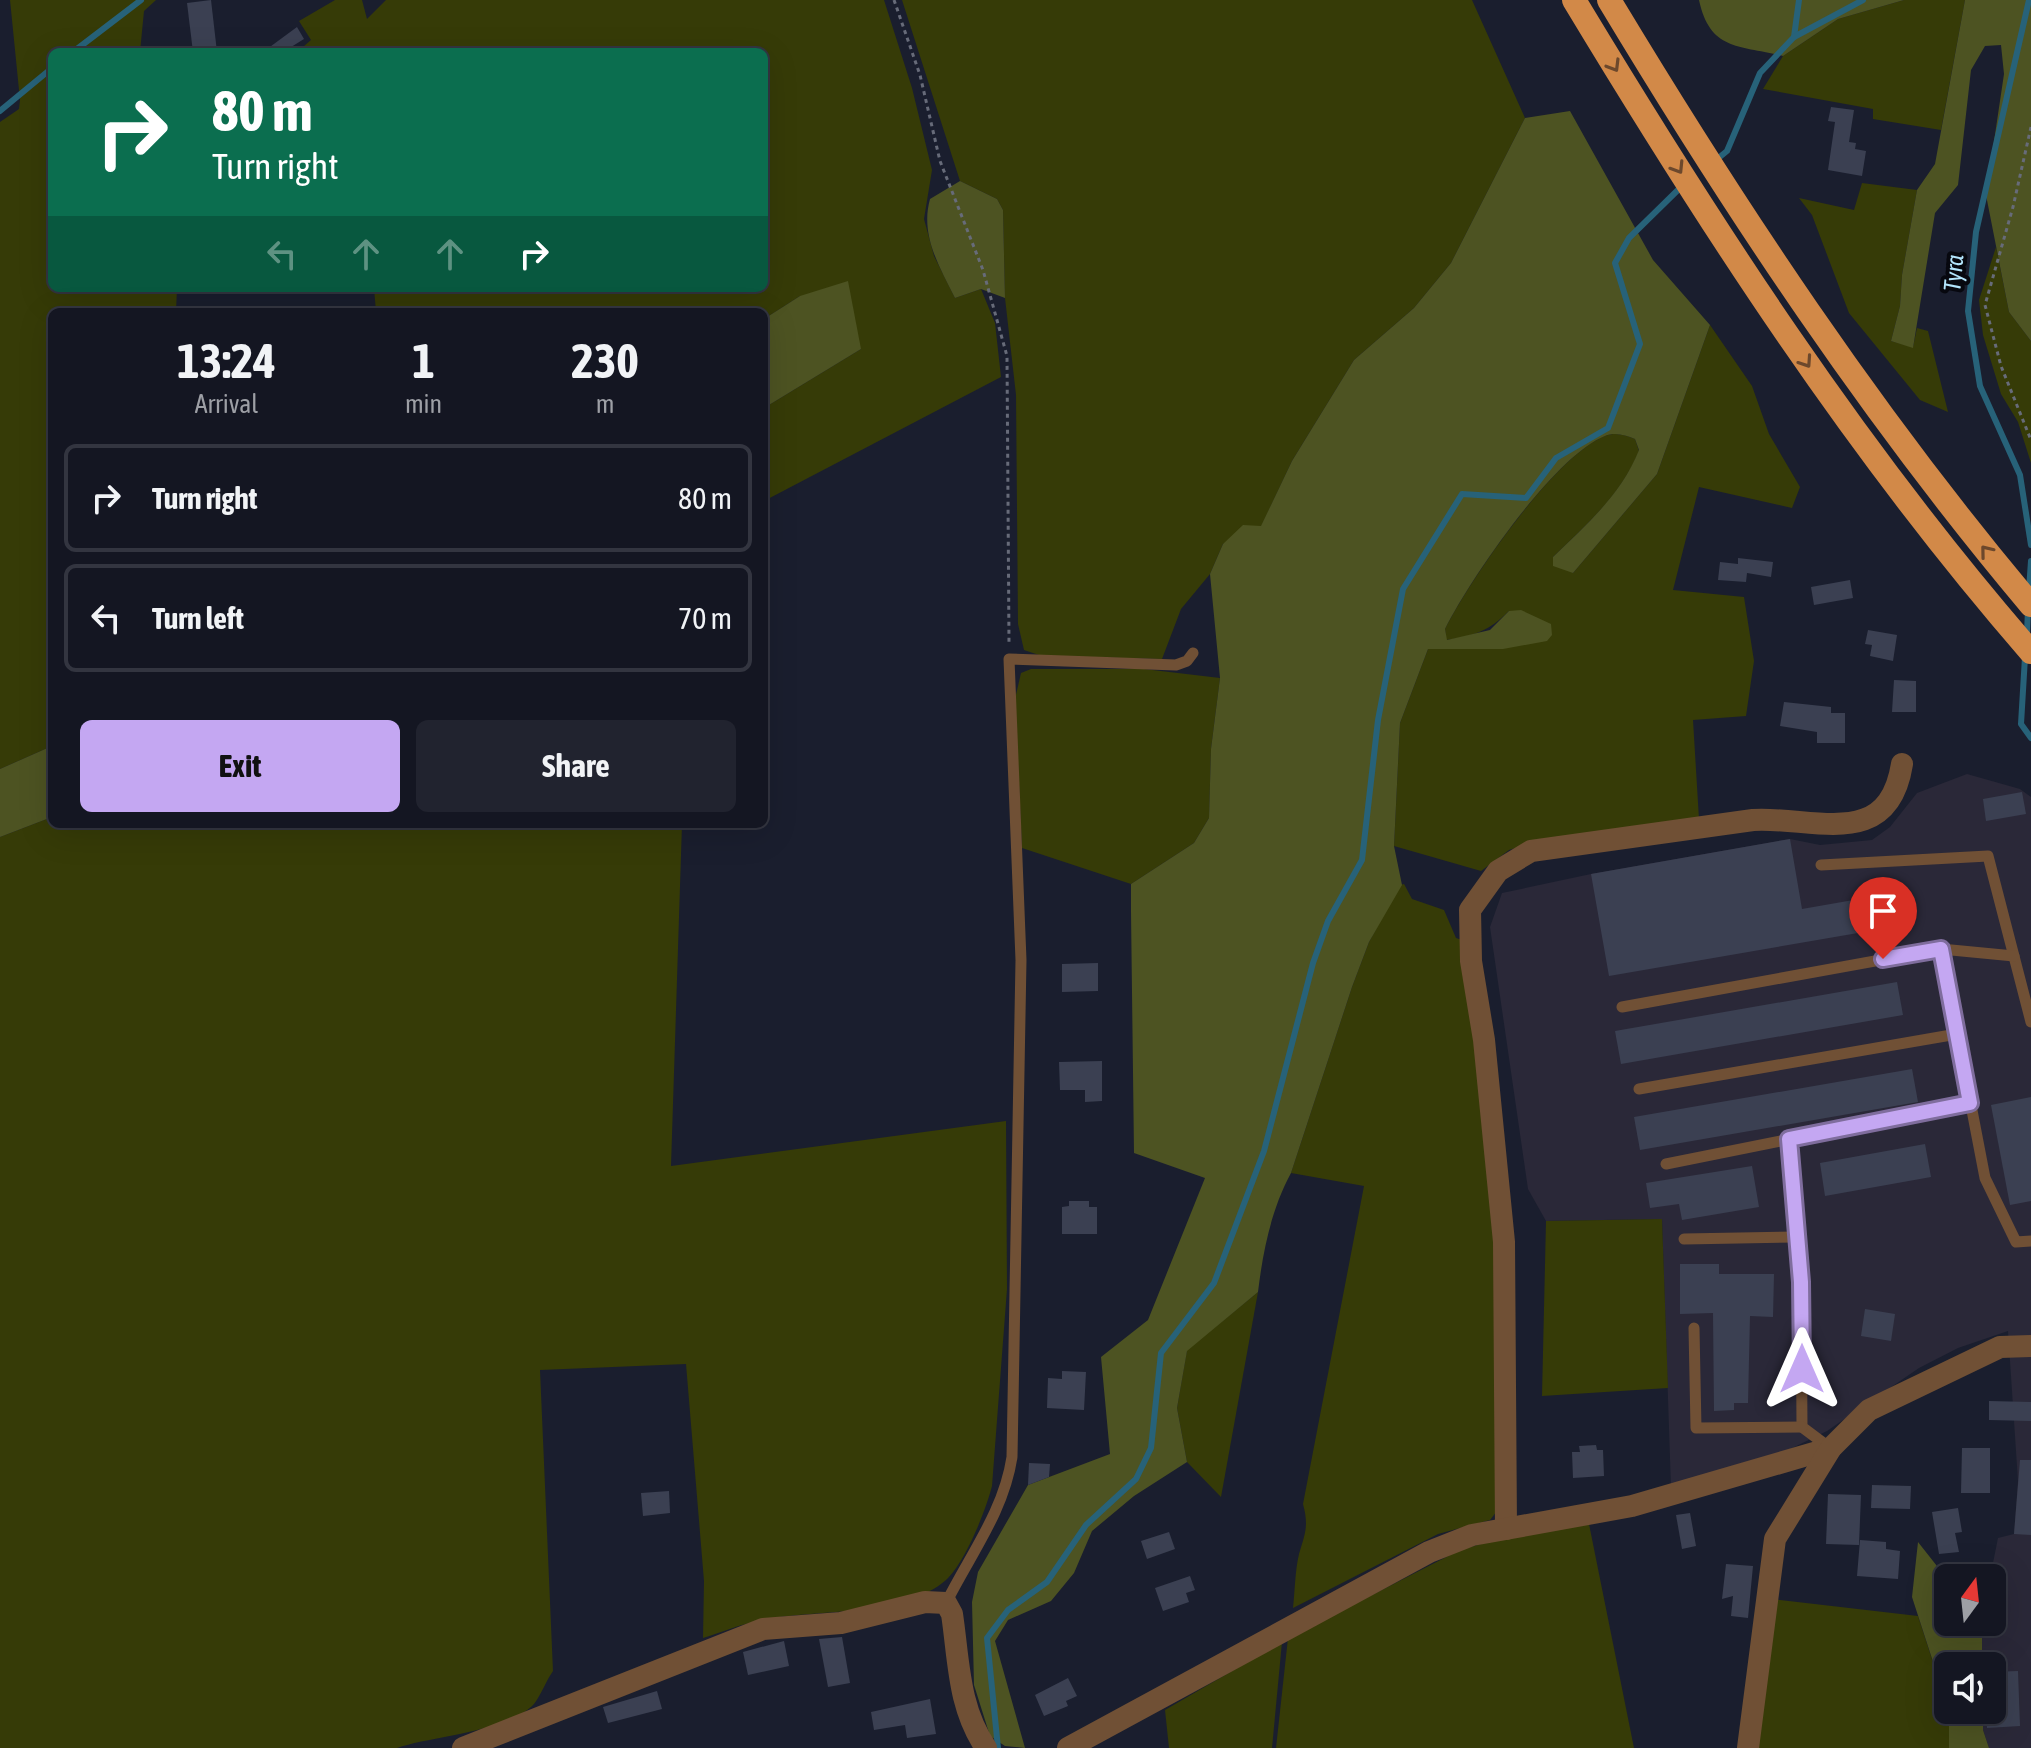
<!DOCTYPE html>
<style>
body{margin:0;font-family:"Asap Condensed",sans-serif;background:#21232f;color:#f1f3f6;height:100vh;display:flex;flex-direction:column;font-size:30px;white-space:nowrap}
*{box-sizing:border-box;margin:0}
p{font-size:26px;color:#9d9fa5}
.icon{flex:none;width:44px;height:44px;fill:none;stroke:currentColor;stroke-width:2;stroke-linecap:round;stroke-linejoin:round}
.map{position:relative;flex:1;overflow:hidden}
.panel{position:absolute;left:48px;top:308px;width:720px;height:520px;display:flex;flex-direction:column;background:#141622;border-radius:12px;box-shadow:0 8px 32px #0002,0 0 0 2px #333540}
.panel>*{flex:none}
.hud{position:absolute;left:48px;top:48px;width:720px;height:244px;border-radius:12px;box-shadow:0 8px 32px #0002,0 0 0 2px #333540;background:#0b6e4f;color:#fff;overflow:hidden}
.needle{width:52px;rotate:15deg}
.buttons{position:absolute;left:1934px;top:1564px;display:grid;gap:16px}
.buttons a{display:grid;place-items:center;width:72px;height:72px;border-radius:12px;background:#141622;box-shadow:0 8px 32px #0002,0 0 0 2px #333540;font-size:40px}
.pin{position:absolute;display:grid;place-items:center;width:68px;height:68px;color:#fff;margin:-82px -34px;border-radius:50% 50% 50% 0;rotate:-45deg;box-shadow:0 0 8px #0007}
.pin .icon{rotate:45deg}
.me{position:absolute;width:88px;margin:-44px;rotate:0deg;stroke-linejoin:round;filter:drop-shadow(0 0 6px #0008)}
.turn{display:flex;align-items:center;gap:28px;height:168px;padding:0 32px;font-size:36px}
.turn .icon{width:104px;height:104px;stroke-width:2.5}
.turn b{display:block;font-size:56px;line-height:68px}
.lanes{display:flex;align-items:center;height:76px;padding:0 32px;background:#0003;justify-content:center;gap:40px;direction:ltr}
.lanes .off{opacity:.35}
.eta{display:flex;justify-content:space-evenly;align-items:center;height:136px;text-align:center}
.eta b{font-size:48px;font-weight:700;line-height:56px}
.cta{display:flex;gap:16px;margin-top:auto;padding:16px 32px}
.cta a{flex:1;height:92px;border-radius:12px;background:#c4a7f2;color:#111;font-size:32px;font-weight:700;line-height:92px;text-align:center}
.cta a+a{background:#21232f;color:#f1f3f6}
ul{padding:0;list-style:none}
li{display:flex;align-items:center;gap:24px;height:108px;margin:0 16px 12px;padding:0 16px;border:4px solid #333540;border-radius:12px}
li div{flex:1}
li b{display:block;font-size:30px}
li em{font-style:normal}
.map>svg:first-child{display:block}
.industrial{fill:#2a2838}
.green{fill:#363b07}
.forest{fill:#4d5322}
.lines{fill:none;stroke-linecap:round;stroke-linejoin:round}
.stream{stroke:#276279;stroke-width:6}
.building{fill:#3b4052}
.path{stroke:#676b79;stroke-width:3;stroke-dasharray:4 4;stroke-linecap:butt}
.service{stroke:#705035;stroke-width:11}
.minor{stroke:#705035;stroke-width:22}
.trunk{stroke:#d28948;stroke-width:24}
.oneway{stroke:#6c482c}
.route-casing{stroke:#7f6d9d;stroke-width:20}
.route{stroke:#c4a7f2;stroke-width:14}
.labels{text-anchor:middle;stroke-width:8;stroke-linejoin:round;paint-order:stroke}
.water-label{font-size:24px;font-style:italic;fill:#b3e5fc;stroke:#07080f}
</style>
<div class="map">
<svg width="2031" height="1748" viewBox="0 0 2031 1748">
<rect width="100%" height="100%" fill="#1a1e2e"/>
<path class="industrial" d="M1967,774L2020,789L2031,797V1748H1989L1983,1730V1710H1992V1666H1982V1624L1992,1622L1990,1578L1998,1538L2014,1534L2018,1481L2008,1331L1958,1348L1919,1368L1827,1431L1762,1463L1671,1488L1662,1219L1546,1221L1528,1189L1490,927L1502,893L1591,874L1790,839L1820,845L1872,840L1890,827L1917,793Z"/>
<g class="green">
<path d="M10,0H156L144,11L140,52H52V288H177L176,312H52V746L0,769V122L19,109L20,100Z"/>
<path d="M335,0H362L367,19L386,0H884L912,88L932,170L924,219L934,256L955,298L981,289L995,323L1001,377L764,501V408L861,349L800,296L764,319V312H376L374,288H764V52H297L311,40L299,21Z"/>
<path d="M902,0H1472L1525,118L1451,263L1414,308L1354,360L1292,461L1261,527L1223,544L1210,574L1181,609L1162,659L1042,656L1024,650L1018,624L1016,395L1005,298L1003,210L997,199L960,181Z"/>
<path d="M1904,0H1965L1941,130L1873,119V109L1763,89L1783,56L1838,19Z"/>
<path d="M1862,183L1917,190L1902,275L1900,306L1891,341L1913,347L1917,328L1928,331L1948,412L1920,400L1849,313L1812,215L1799,198L1854,210Z"/>
<path d="M1996,247L2009,312L2031,341V463L2018,422L2001,394L1983,335L1979,300Z"/>
<path d="M1710,325L1752,386L1769,434L1800,487L1792,508L1699,487L1673,590L1744,597L1754,661L1746,716L1693,720L1699,819L1531,843L1509,850L1481,871L1394,846L1400,723L1428,649H1503L1509,611C1489,631 1474,636 1446,640L1445,629C1470,580 1555,455 1605,436C1616,432 1625,435 1635,439L1639,451C1621,495 1587,524 1553,557L1573,573L1657,474Z"/>
<path d="M1031,669H1144L1220,678L1211,749L1209,818L1194,843L1131,884L1022,848L1015,699L1021,673Z"/>
<path d="M52,817V824H682L671,1166L1006,1121L1007,1289L992,1486C986,1510 965,1563 946,1580C904,1617 814,1609 761,1620C742,1624 722,1632 703,1638L704,1581L686,1364L540,1370L553,1671C546,1681 541,1695 534,1704C508,1732 432,1736 397,1748H0V837Z"/>
<path d="M1404,884L1412,899L1444,910L1456,938L1462,940L1499,1190L1497,1511L1490,1520L1438,1534L1293,1608C1295,1590 1295,1571 1299,1554C1305,1534 1309,1526 1303,1504L1364,1186L1291,1173L1352,987L1369,942L1400,885Z"/>
<path d="M1662,1219L1668,1388L1542,1396L1546,1221Z"/>
<path d="M1258,1292L1221,1497L1187,1462L1177,1408L1187,1350Z"/>
<path d="M1589,1524L1634,1748H1276L1288,1638L1460,1550L1492,1541Z"/>
<path d="M1772,1599L1918,1616L1949,1712V1748H1755Z"/>
<path d="M1282,1642L1272,1748H1169L1165,1710Z"/>
</g>
<g class="forest">
<path d="M1699,0H1904L1838,19L1783,56C1739,45 1710,51 1699,0Z"/>
<path d="M1965,0H2031V341L2009,312L1986,195L2004,74L2001,45L1985,46L1971,70L1958,185L1935,213L1913,348L1891,341L1900,306L1902,275L1917,190L1935,164Z"/>
<path d="M1570,111L1653,260L1710,325L1657,474L1573,573L1553,566V557C1587,524 1621,495 1639,450L1635,439C1625,435 1615,432 1605,436C1554,456 1470,579 1445,629L1447,640L1490,630L1509,611L1521,610L1551,624L1552,635L1547,641L1503,649H1428L1400,723L1394,846L1402,885L1369,942L1352,987L1291,1173C1271,1210 1263,1251 1258,1292L1187,1351L1177,1408L1187,1462L1134,1496L1092,1531L1074,1573L1051,1601L1008,1620L995,1641L1025,1748L1005,1746L990,1736L974,1685L972,1602L978,1572L1028,1485L1110,1454L1101,1357L1148,1320L1205,1178L1134,1153L1131,912V884L1194,843L1209,818L1211,749L1220,678L1210,574L1223,544L1243,525L1261,526L1292,461L1354,360L1414,308L1451,263L1525,118Z"/>
<path d="M960,181L997,199L1003,210L1005,298L981,289L955,298C939,266 920,235 930,199Z"/>
<path d="M848,281L861,349L764,408V319L800,296Z"/>
<path d="M52,746V817L0,837V769Z"/>
<path d="M1918,1542L1948,1580V1622L1982,1624V1666H1948V1708L1912,1597Z"/>
<path d="M1949,1710H1983V1730L1989,1748H1949Z"/>
</g>
<g class="lines">
<g class="stream">
<path d="M2029,0L1976,232L1968,311L1980,386L2020,475L2031,545"/>
<path d="M1794,37L1799,0"/>
<path d="M73,52L141,0"/>
<path d="M0,111L52,68"/>
<path d="M1716,160L1727,151L1760,73L1794,37L1863,0"/>
<path d="M2029,590L2031,561"/>
<path d="M2027,633L2028,609"/>
<path d="M2025,657L2021,724L2031,738"/>
<path d="M998,1748L987,1638L1008,1610L1047,1582L1086,1525L1136,1479L1151,1448L1161,1353L1214,1283L1264,1151L1313,963L1328,921L1362,860L1378,720L1403,589L1462,494L1526,498L1556,458L1608,428L1640,344L1615,263L1629,238L1682,186"/>
</g>
</g>
<g class="building">
<path d="M211,0L217,52H193L187,3Z"/>
<path d="M297,27L304,39L283,52H263Z"/>
<path d="M1831,107L1854,110L1849,142L1856,143L1855,149L1866,151L1862,176L1828,170L1835,122L1828,121Z"/>
<path d="M1738,558L1773,562L1771,577L1747,573L1746,582L1718,580L1720,562L1738,564Z"/>
<path d="M1850,580L1853,598L1814,605L1811,587Z"/>
<path d="M1868,630L1897,635L1893,661L1870,656L1872,645L1865,644Z"/>
<path d="M1894,680L1916,681V712H1892Z"/>
<path d="M1784,702L1831,707V713H1845V743H1817V732L1780,726Z"/>
<path d="M2022,792L2026,814L1986,821L1983,799Z"/>
<path d="M1790,839L1802,909L1882,895L1887,928L1609,976L1591,874Z"/>
<path d="M1098,963V991L1062,992V964Z"/>
<path d="M1897,982L1903,1015L1621,1064L1615,1031Z"/>
<path d="M1102,1061V1101L1085,1102V1090H1060L1059,1062Z"/>
<path d="M1912,1069L1918,1102L1640,1150L1634,1117Z"/>
<path d="M2031,1097V1201L2010,1205L1991,1105Z"/>
<path d="M1925,1144L1931,1177L1825,1196L1820,1163Z"/>
<path d="M1752,1166L1759,1207L1682,1220L1679,1204L1650,1208L1646,1183Z"/>
<path d="M1069,1201H1089V1207H1097V1234H1062V1207L1069,1206Z"/>
<path d="M1680,1264H1719V1274H1774L1773,1317L1750,1316L1748,1403H1734V1410L1714,1411L1713,1313L1680,1314Z"/>
<path d="M1865,1309L1895,1314L1891,1341L1861,1336Z"/>
<path d="M1062,1371L1086,1372L1084,1410L1047,1408L1048,1378L1062,1379Z"/>
<path d="M1989,1401L2031,1402V1421L1989,1420Z"/>
<path d="M1596,1445L1597,1450H1603L1604,1476L1573,1478L1572,1452H1580L1579,1446Z"/>
<path d="M1962,1448H1990V1493H1961Z"/>
<path d="M2020,1460H2031V1535L2014,1534Z"/>
<path d="M1029,1463L1050,1464L1049,1477L1028,1485Z"/>
<path d="M1872,1485L1911,1486L1910,1509L1871,1508Z"/>
<path d="M669,1491L670,1513L643,1516L641,1493Z"/>
<path d="M1828,1494L1861,1495L1859,1545L1826,1544Z"/>
<path d="M1958,1508L1962,1532L1955,1533L1959,1552L1939,1554L1932,1512Z"/>
<path d="M1690,1513L1696,1546L1682,1549L1676,1515Z"/>
<path d="M1169,1532L1175,1549L1147,1559L1141,1541Z"/>
<path d="M1860,1540L1886,1542V1549L1900,1551L1898,1579L1857,1576Z"/>
<path d="M1726,1564L1753,1566L1748,1618L1731,1616L1733,1596L1722,1599Z"/>
<path d="M1190,1576L1195,1590L1186,1593L1189,1602L1163,1611L1155,1588Z"/>
<path d="M842,1637L850,1683L828,1687L819,1639Z"/>
<path d="M784,1641L789,1666L748,1675L743,1652Z"/>
<path d="M2018,1671L2020,1726L1987,1728L1986,1710H1992V1672Z"/>
<path d="M1068,1678L1077,1696L1066,1701L1068,1706L1044,1716L1035,1695Z"/>
<path d="M657,1691L662,1709L608,1723L603,1707Z"/>
<path d="M930,1699L936,1734L907,1738L905,1725L874,1730L871,1712Z"/>
</g>
<g class="lines">
<g class="path">
<path d="M894,0L920,75L940,161L983,270L1007,356L1009,643"/>
<path d="M2031,127L2013,207L1985,305L2001,366L2031,440"/>
</g>
<g class="service">
<path d="M1821,865L1988,856L2031,1022"/>
<path d="M1941,949L1985,1178L2016,1242L2031,1241"/>
<path d="M1622,1007L1941,949L2014,956"/>
<path d="M1639,1089L1957,1034"/>
<path d="M1789,1139L1801,1282L1802,1427L1830,1448"/>
<path d="M1666,1164L1970,1103"/>
<path d="M1684,1239L1796,1237"/>
<path d="M1694,1328L1696,1428L1802,1427"/>
<path d="M946,1603C970,1555 1004,1511 1012,1457L1021,960L1009,659L1176,665L1187,661L1193,653"/>
</g>
<g class="minor">
<path d="M1506,1529L1504,1242L1484,1040L1471,961L1470,910L1498,871L1531,851L1753,820C1813,816 1888,852 1902,764"/>
<path d="M463,1748L763,1629L841,1623L925,1602L946,1603L952,1614C959,1661 958,1707 986,1748"/>
<path d="M1068,1748L1429,1552L1472,1535L1632,1506L1831,1448"/>
<path d="M1748,1748L1775,1539L1831,1448L1869,1410L2000,1347L2031,1346"/>
</g>
<g class="trunk">
<path d="M1574,0C1711,227 1856,451 2031,652"/>
<path d="M1609,0C1736,211 1872,416 2031,605"/>
</g>
</g>
<defs><path id="oneway-chevron" d="M-2-3.5L2.5 0L-2 3.5" fill="none" stroke-width="1.6" stroke-linecap="round" stroke-linejoin="round" transform="scale(2)"/></defs>
<g class="oneway">
<use href="#oneway-chevron" transform="translate(1614 66) rotate(59)"/>
<use href="#oneway-chevron" transform="translate(1678 168) rotate(58)"/>
<use href="#oneway-chevron" transform="translate(1806 362) rotate(56)"/>
<use href="#oneway-chevron" transform="translate(1986 551) rotate(-129)"/>
</g>
<g class="lines">
<g class="route-casing">
<path id="route" d="M1802,1369L1801,1282L1789,1139L1970,1103L1941,949L1883,959"/>
</g>
<use href="#route" class="route"/>
</g>
<g class="labels">
<g class="water-label">
<text transform="translate(1954 273) rotate(-85)" y="8">Tyra</text>
</g>
</g>
</svg>
<div class="buttons">
<a><svg class="needle" viewBox="-14 -14 28 28"><path d="M0-13l5 13h-10z" fill="#e53935"/><path d="M0 13l5-13h-10z" fill="#9d9fa5"/></svg></a>
<a><svg class="icon" aria-label="sound" viewBox="0 0 24 24"><path d="M4 9h4l5-4v14l-5-4H4zM17 9q2 3 0 6"/></svg></a>
</div>
<div class="pin" style="left:1883px;top:959px;background:#d93025"><svg class="icon" aria-label="arrive" viewBox="0 0 24 24"><path d="M6 21V4h12l-3 4 3 4H6"/></svg></div>
<svg class="me" style="left:1802px;top:1369px" viewBox="-20 -20 40 40"><path d="M0-17L14 15 0 8-14 15z" fill="#c4a7f2" stroke="#fff" stroke-width="4"/></svg>
<div class="hud">
<div class="turn"><svg class="icon" aria-label="right" viewBox="0 0 24 24"><path d="M7 20v-9h11M14 6l5 5-5 5"/></svg><div><b>80 m</b>Turn right</div></div>
<div class="lanes"><svg class="icon off" aria-label="left" viewBox="0 0 24 24"><path d="M17 20v-9H6M10 6l-5 5 5 5"/></svg><svg class="icon off" aria-label="ahead" viewBox="0 0 24 24"><path d="M12 20V5M6 11l6-6 6 6"/></svg><svg class="icon off" aria-label="ahead" viewBox="0 0 24 24"><path d="M12 20V5M6 11l6-6 6 6"/></svg><svg class="icon" aria-label="right" viewBox="0 0 24 24"><path d="M7 20v-9h11M14 6l5 5-5 5"/></svg></div>
</div>
<section class="panel">
<div class="eta">
<div><b>13:24</b><p>Arrival</p></div>
<div><b>1</b><p>min</p></div>
<div><b>230</b><p>m</p></div>
</div>
<ul>
<li><svg class="icon" aria-label="right" viewBox="0 0 24 24"><path d="M7 20v-9h11M14 6l5 5-5 5"/></svg><div><b>Turn right</b></div><em>80 m</em></li>
<li><svg class="icon" aria-label="left" viewBox="0 0 24 24"><path d="M17 20v-9H6M10 6l-5 5 5 5"/></svg><div><b>Turn left</b></div><em>70 m</em></li>
</ul>
<div class="cta"><a>Exit</a><a>Share</a></div>
</section>
</div>
